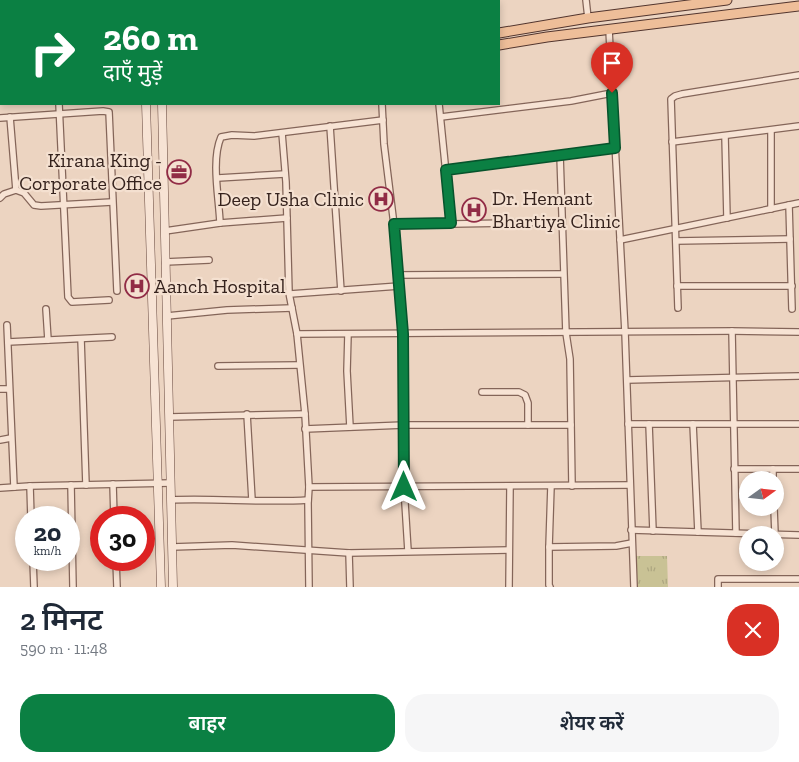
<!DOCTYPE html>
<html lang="hi">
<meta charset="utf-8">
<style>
body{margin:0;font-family:"Zilla Slab","Noto Sans Devanagari",serif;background:#f6f6f7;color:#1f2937;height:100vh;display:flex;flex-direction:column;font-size:19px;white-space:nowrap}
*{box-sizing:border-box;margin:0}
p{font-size:16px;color:#747a83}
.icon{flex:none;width:28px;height:28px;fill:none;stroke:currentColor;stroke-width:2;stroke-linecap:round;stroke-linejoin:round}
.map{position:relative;height:587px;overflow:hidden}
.panel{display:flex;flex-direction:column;background:#fff;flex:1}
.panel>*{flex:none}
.top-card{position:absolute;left:0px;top:0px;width:500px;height:105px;box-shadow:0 2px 8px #0003;background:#0b8043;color:#fff;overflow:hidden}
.needle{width:32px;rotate:75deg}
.tools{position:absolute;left:739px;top:471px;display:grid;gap:10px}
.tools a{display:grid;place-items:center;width:45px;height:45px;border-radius:50%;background:#fff;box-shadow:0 2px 8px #0003;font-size:25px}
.speed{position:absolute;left:15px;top:506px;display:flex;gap:10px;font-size:25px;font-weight:700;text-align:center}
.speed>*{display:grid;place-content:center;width:65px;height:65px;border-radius:50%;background:#fff;box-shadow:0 2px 8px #0003;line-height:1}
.speed small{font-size:12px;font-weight:400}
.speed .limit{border:8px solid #d22;background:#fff;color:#111}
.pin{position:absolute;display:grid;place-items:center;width:42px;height:42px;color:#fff;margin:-51px -21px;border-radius:50% 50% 50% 0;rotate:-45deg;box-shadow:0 0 5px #0007}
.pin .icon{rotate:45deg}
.me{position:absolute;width:55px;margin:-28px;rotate:0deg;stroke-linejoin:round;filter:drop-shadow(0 0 4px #0008)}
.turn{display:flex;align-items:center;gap:18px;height:105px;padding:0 20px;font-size:22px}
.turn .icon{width:65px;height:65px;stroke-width:2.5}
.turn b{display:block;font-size:35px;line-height:42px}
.round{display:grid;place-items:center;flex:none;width:52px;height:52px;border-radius:20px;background:#f6f6f7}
.summary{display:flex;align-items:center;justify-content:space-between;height:85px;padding:0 20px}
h1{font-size:30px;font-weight:600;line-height:38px}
.cta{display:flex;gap:10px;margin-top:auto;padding:10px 20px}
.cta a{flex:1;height:58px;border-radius:20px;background:#0b8043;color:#fff;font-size:20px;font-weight:600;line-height:58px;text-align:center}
.cta a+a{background:#f6f6f7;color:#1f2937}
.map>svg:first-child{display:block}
.park{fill:url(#park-tufts)}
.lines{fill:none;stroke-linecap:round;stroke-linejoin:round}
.street-casing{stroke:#846559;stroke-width:8}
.secondary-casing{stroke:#66473d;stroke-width:9}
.primary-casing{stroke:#52352e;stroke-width:11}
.street{stroke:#f7e3d4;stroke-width:5.5}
.secondary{stroke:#f7e3d4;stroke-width:8}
.primary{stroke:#eebe99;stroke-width:9}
.route-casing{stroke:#07532c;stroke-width:12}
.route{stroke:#0b8043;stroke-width:9}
.labels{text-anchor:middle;stroke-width:4.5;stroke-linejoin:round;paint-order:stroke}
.poi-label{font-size:20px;fill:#35221d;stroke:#f4e0d0;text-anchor:end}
</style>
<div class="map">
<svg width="799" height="587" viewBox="0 0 799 587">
<defs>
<pattern id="park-tufts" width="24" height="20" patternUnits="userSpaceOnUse" patternTransform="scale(1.25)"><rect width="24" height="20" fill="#c9c295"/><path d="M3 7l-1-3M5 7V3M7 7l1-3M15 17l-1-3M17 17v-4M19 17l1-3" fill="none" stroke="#ada680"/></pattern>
</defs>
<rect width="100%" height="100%" fill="#ecd4c1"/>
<path class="park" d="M632,556H667L668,587H634Z"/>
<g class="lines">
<g class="street-casing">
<g id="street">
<path d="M586,0L588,18"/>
<path d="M330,1V0"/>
<path d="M609,30L625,332L634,587"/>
<path d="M59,104L68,297L72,302L109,300"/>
<path d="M382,104L384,144L394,225L403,334L404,487L408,551"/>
<path d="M439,104L451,223"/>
<path d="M10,117L16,190"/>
<path d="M441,117L571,101L612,93"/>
<path d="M0,118L103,111L109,112L117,291"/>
<path d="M330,126L341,291"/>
<path d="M282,133L286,182L289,293L297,334"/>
<path d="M725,136L727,218"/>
<path d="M672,142L799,126"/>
<path d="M560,155L566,333L570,359L572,486"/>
<path d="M446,170L615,148"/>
<path d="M218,178L285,174"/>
<path d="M0,198L4,194L16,190L24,193L34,205L41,206L112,202"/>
<path d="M789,205L792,309"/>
<path d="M771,209V130"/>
<path d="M220,223C219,198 211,160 221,137L232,135L254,136L383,120"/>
<path d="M394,225L561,222"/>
<path d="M165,231L220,223L287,218"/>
<path d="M620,240L799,203"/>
<path d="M676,241L790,239"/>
<path d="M165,262L209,260"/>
<path d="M398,275L563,274"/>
<path d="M677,286H792"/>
<path d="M290,294L399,286"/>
<path d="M678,308L671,99L675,96L682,94L799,75"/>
<path d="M46,309L48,340"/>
<path d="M167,316L227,310L292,308"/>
<path d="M7,325L14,487"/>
<path d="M732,331L736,533"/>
<path d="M348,334L347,371L350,427"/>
<path d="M81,339L86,485"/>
<path d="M8,342L112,337"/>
<path d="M218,366L299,365"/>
<path d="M627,380L799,376"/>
<path d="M0,389H9"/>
<path d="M482,392H519L525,395L528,403V425"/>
<path d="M247,414L252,500"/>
<path d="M169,417L305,414"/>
<path d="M628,424H799"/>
<path d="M649,424L653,531"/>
<path d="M693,424L698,532"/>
<path d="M305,429L404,425H571"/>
<path d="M0,440L11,438"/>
<path d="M734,469H799"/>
<path d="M773,469V480"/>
<path d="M113,484L114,518"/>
<path d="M71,485L73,587"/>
<path d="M30,486L31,518"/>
<path d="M551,486L549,547L616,546L632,543"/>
<path d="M309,487L630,485"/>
<path d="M0,488L30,486L171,483"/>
<path d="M171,500C217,498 262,503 308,500"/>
<path d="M774,508L775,534"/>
<path d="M631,530L799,535"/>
<path d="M172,547L232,545L349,553L509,550"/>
<path d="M549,547V585L550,587"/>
<path d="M349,553L350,587"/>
<path d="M33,560L34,587"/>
<path d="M116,560L117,587"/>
<path d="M309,587L308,503L309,487L305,414L297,334L732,331L799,332"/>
<path d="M509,587L510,487"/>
<path d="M718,587V579H799"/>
</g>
</g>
<g class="secondary-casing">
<g id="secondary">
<path d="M458,0L459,1"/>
<path d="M39,1L40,0"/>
<path d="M0,78L1,77"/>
<path d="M0,98H1"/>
<path d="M146,104L161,587"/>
<path d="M162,104L173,587"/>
</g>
</g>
<g class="primary-casing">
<g id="primary">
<path d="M499,33L588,18L727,0"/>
<path d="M499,45L547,37L799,6"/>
<path d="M0,83H1"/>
<path d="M0,93L1,92"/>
</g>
</g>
<use href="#street" class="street"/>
<use href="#secondary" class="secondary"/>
<use href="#primary" class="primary"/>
</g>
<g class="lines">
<g class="route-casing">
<path id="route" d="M404,487L403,334L394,224L451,223L446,170L615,148L612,93"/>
</g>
<use href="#route" class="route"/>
</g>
<defs>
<g id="office-ring" transform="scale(1.25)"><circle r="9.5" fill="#f4e0d0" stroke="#912c46" stroke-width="1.5"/><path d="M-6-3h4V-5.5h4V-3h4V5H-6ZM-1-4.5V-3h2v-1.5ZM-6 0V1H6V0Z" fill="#912c46"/></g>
<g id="hospital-ring" transform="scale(1.25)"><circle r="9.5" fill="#f4e0d0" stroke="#912c46" stroke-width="1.5"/><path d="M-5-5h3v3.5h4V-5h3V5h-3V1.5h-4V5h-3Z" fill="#912c46"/></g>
</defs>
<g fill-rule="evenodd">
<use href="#office-ring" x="179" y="172"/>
<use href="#hospital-ring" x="381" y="199"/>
<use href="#hospital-ring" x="474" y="210"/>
<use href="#hospital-ring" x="137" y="286"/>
</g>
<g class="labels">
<g class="poi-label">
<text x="162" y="167">Kirana King -<tspan x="162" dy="23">Corporate Office</tspan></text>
<text x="492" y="205" text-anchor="start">Dr. Hemant<tspan x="492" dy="23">Bhartiya Clinic</tspan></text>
<text x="364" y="206">Deep Usha Clinic</text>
<text x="154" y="293" text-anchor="start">Aanch Hospital</text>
</g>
</g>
</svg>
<div class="tools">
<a><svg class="needle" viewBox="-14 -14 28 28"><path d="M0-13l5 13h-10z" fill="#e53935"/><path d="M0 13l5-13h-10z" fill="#747a83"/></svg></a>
<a><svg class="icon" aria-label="search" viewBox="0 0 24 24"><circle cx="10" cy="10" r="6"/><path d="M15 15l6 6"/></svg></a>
</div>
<div class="speed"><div>20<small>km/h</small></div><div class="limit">30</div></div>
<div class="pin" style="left:612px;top:93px;background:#d93025"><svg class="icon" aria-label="arrive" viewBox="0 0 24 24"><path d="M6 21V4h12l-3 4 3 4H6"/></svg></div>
<svg class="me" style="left:404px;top:487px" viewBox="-20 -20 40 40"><path d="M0-17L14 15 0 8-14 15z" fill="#0b8043" stroke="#fff" stroke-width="4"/></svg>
<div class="top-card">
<div class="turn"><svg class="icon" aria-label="right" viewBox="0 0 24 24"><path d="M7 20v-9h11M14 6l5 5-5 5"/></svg><div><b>260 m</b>दाएँ मुड़ें</div></div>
</div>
</div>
<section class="panel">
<div class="summary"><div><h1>2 मिनट</h1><p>590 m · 11:48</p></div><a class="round" style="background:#d93025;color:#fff"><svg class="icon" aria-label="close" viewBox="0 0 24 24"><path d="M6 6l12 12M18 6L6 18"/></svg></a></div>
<div class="cta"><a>बाहर</a><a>शेयर करें</a></div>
</section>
